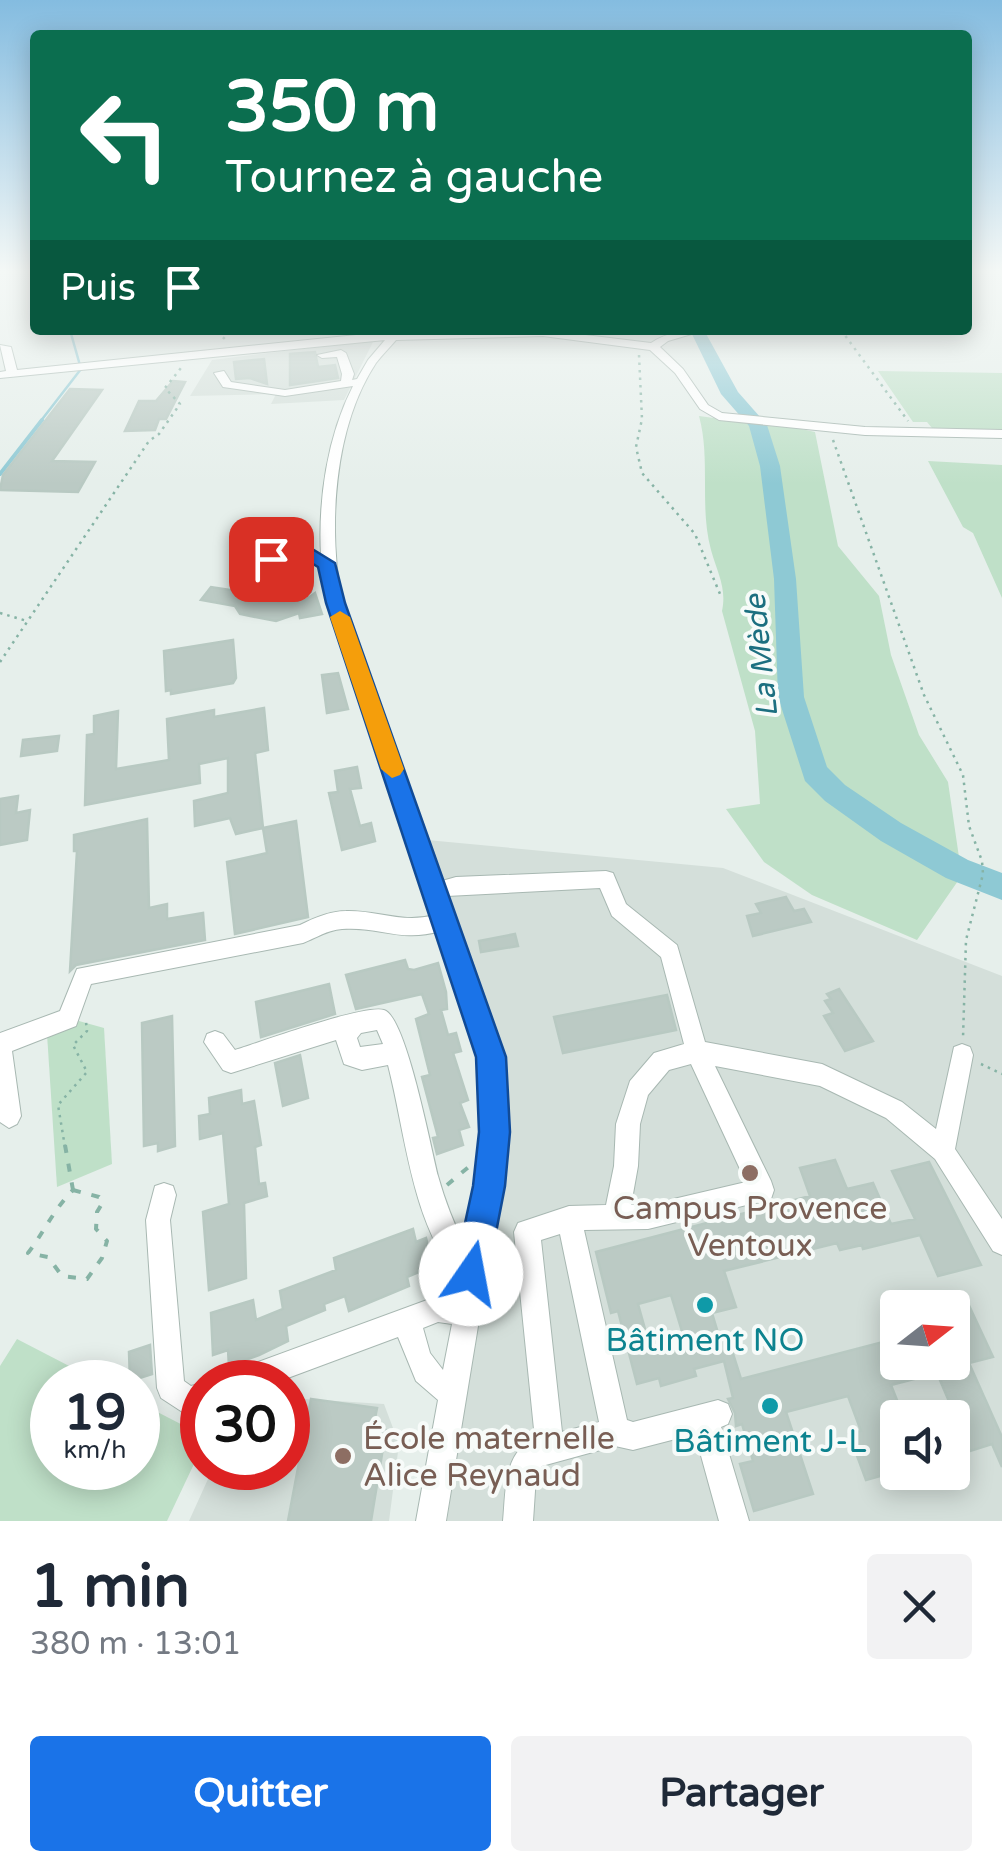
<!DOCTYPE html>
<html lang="fr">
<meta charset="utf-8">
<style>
body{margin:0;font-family:"Varela Round",sans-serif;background:#f2f2f3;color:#1f2937;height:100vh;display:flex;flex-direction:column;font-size:38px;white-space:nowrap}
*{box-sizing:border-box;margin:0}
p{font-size:32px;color:#747a83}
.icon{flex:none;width:55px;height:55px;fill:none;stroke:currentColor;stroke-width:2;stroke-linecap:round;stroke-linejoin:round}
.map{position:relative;height:1521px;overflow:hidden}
.sheet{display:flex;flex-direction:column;background:#fff;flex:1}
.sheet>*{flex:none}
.hud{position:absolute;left:30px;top:30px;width:942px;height:305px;border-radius:10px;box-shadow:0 5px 25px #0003;background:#0b6e4f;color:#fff;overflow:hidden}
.needle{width:65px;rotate:73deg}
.fabs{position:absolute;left:880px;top:1290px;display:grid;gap:20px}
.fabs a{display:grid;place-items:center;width:90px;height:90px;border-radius:10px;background:#fff;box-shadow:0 5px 25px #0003;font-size:50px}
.speed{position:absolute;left:30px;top:1360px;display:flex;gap:20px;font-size:50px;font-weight:700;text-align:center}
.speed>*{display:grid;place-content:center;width:130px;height:130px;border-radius:50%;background:#fff;box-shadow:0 5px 25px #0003;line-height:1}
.speed small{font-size:25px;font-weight:400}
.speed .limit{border:15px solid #d22;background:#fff;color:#111}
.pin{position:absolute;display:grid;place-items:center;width:85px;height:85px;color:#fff;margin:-42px;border-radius:20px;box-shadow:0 5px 15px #0006}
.me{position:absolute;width:110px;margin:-55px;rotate:12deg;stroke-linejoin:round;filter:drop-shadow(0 0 8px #0008)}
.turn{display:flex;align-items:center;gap:35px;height:210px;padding:0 30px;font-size:45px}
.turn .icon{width:130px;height:130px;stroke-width:2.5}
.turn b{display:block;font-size:70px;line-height:85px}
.then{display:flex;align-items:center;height:95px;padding:0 30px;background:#0003;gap:20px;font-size:38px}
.round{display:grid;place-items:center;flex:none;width:105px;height:105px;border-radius:10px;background:#f2f2f3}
.overview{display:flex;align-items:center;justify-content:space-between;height:170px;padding:0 30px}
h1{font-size:60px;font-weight:700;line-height:75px}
.cta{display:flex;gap:20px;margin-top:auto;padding:20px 30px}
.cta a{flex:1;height:115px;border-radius:10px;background:#1a73e8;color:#fff;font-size:40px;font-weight:700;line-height:115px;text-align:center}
.cta a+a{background:#f2f2f3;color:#1f2937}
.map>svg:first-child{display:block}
.built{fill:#d4dfda;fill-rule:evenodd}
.green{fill:#bfe0c8}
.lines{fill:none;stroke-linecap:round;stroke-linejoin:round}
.stream-far1{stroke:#8ec9d4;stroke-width:2.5}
.stream{stroke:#8ec9d4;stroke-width:4}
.river{fill:#8ec9d4;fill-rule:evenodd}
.building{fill:#bbcac4;stroke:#b8c9c2;stroke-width:2.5;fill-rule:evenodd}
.minor-casing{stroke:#a8b8b2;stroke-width:2}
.path-far1{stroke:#86b3a5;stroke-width:2.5;stroke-dasharray:2.5 5;stroke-linecap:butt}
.path{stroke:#86b3a5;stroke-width:4;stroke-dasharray:8 11;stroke-linecap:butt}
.minor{fill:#fff;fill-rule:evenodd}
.route{fill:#1a73e8;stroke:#114b97;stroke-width:2.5}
.slow{fill:#f59e0b}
.education-dot{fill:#8d6e63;stroke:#f7fbf9;stroke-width:4}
.culture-dot{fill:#0f9aa8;stroke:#f7fbf9;stroke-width:4}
.labels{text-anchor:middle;stroke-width:8;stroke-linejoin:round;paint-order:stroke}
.water-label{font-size:30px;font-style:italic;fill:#1c6f80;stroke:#f7fbf9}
.near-education-label{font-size:32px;fill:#785e54;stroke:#f7fbf9}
.near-culture-label{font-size:32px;fill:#0d838f;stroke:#f7fbf9}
</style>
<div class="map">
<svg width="1002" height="1521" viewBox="0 0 1002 1521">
<rect width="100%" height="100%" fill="#e6efeb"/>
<g class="built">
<path d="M374,340L344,400L271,404L276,394L190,396L212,360Z"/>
<path d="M427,840L723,868L1002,976V1521H447L492,1215L504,1083L498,1042ZM898,1308H952V1362H898ZM898,1418H952V1472H898Z"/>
<path d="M288,1398L384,1404L399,1444L389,1521H189L213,1468H288Z"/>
</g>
<g class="green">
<path d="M878,371L1002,373V431L932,428L927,422H913Z"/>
<path d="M699,416L751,423L755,427L767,470L781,581L785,699L809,776L834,801L892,841L960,878L917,940L812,895L764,862L726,809L760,804L755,731L722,611C727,588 717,572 711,550C699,506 711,460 699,416Z"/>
<path d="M774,423L815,432L838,546L879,596L891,655L919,735L948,782L960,864C924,846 839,805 820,771C787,712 797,639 791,575C786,524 777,473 763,424Z"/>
<path d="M928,461L1002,465V598L973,533L963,527Z"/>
<path d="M79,1021L104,1028L112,1164L57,1187L47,1034Z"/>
<path d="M17,1339L100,1382H52V1468H138V1402L202,1435V1447L167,1521H0V1366Z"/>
</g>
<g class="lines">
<path class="stream-far1" d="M40,422L81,369L70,330"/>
<path class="stream" d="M0,474L42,420"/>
<path class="river" d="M690,330H704L738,392L767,425L780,466L796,579L804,697L827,767L845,785L901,823L968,860L1002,873V900L946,878L881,841L825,801L805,781L778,697L774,579L760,466L749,426L721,394Z"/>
</g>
<g class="building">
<path d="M315,352L318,367L335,365L338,378L290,385V354Z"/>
<path d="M264,359L267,384L250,378L236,379L234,362Z"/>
<path d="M173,381L185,382L166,419H159L155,430L125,431L139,401H156Z"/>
<path d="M70,389L102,390L52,461L95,462L78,492L0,490L3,475Z"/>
<path d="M273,575L294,579L280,601L297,597L304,601L315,593L322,614L300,618L299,613L276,621L240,614L235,606L201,600L211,587L250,593L265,588Z"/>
<path d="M233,640L236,678L233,683L171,694V690L166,691L164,651Z"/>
<path d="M338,673L348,709L327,713L322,675Z"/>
<path d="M264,708L268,750L255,753L263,828L296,821L308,917L235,934L227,862L267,853L263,828L236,834L230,818L195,826L194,801L228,793V758L199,764L200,783L85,805L87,735L94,734V716L118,711L116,769L169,760L167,719L214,710V717Z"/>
<path d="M59,736L57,751L21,756L23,740Z"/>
<path d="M357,767L361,788L350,789L360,826L371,823L375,841L342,850L329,793L338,792L335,771Z"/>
<path d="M18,796L16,813L30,810L27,840L0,845V799Z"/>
<path d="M147,819L149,908L167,904V919L203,913L205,940L76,965L70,971L77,851H74V835Z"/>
<path d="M786,897L794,911L804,909L811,922L753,936L747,916L761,913L756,904Z"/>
<path d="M515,934L518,946L481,952L479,941Z"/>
<path d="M405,960L408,969L414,970L438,963L446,992L447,1009L441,1010L448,1035L456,1033L461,1051L453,1053L468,1100L460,1103L469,1127L459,1130L463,1145L437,1154L433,1138L438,1137L422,1077L430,1075L416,1019L429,1014L422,994L356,1009L346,975Z"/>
<path d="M329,984L335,1014L261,1037L256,1002Z"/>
<path d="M839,989L873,1041L845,1051L824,1016L833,1013L825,1001L831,999L827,994Z"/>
<path d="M667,995L676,1030L563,1053L554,1017Z"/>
<path d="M172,1016L175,1146L158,1151V1143L144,1146L142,1023Z"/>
<path d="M300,1055L308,1098L283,1106L275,1063Z"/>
<path d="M241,1090L242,1104L254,1101L261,1145L255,1147L259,1184L265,1183L267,1196L244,1203L246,1278L209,1290L203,1212L229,1204L223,1133L200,1139L199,1116L210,1114L209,1098Z"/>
<path d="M835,1160L847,1189L873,1183L891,1224L915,1219L892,1171L929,1162L981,1265L938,1276L920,1235L863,1249L862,1245L840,1250L837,1243L724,1271L736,1307L712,1313L721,1343L729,1341L741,1379L898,1338V1362H952V1300L965,1297L993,1357L969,1363L1002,1437V1467L992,1444L970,1451L937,1373L891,1385L904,1418H898V1471L866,1480L849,1434L861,1431L848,1396L786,1412L813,1494L754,1511L740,1464L753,1461L742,1424L736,1426L735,1413L728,1399L733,1398L724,1361L694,1369L696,1376L661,1386L659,1378L637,1384L618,1311L611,1313L596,1252L810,1196L800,1168ZM671,1295L684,1338L650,1347L638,1304Z"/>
<path d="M413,1229L416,1242L426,1238L433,1266L407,1277L409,1286L349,1311L345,1296L324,1304L325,1310L286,1326L288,1341L259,1355L229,1366L228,1350L213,1355L211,1313L253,1300L256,1320L283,1309L280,1291L336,1270L334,1258Z"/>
<path d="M150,1345L152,1374L130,1381L129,1352Z"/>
<path d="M311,1399L377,1408L373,1428L386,1430L371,1521H288Z"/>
</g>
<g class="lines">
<g class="minor-casing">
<g id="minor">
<path d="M544,330L651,343C667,332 686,330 705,330L668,341L660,347L683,369L708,405L722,413L865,427L1002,430V438L865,435L719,420L700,409L675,373L650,350L543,336L396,340C390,347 382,355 376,363C333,428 328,529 342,603L442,881L456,877L606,871L613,873L626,904L677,945L705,1042L822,1064L902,1102L936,1129L954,1047L962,1044L970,1047L973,1055L955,1149L1002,1219V1255L993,1251L935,1159L886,1118L820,1086L715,1066L771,1181L774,1190L771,1199L648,1229L584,1230L627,1420L633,1422L718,1400L728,1404L732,1414L728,1424L721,1427L749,1521H719L695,1434L633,1450L615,1446L542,1466L536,1476L533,1521H503C506,1492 503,1451 535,1439L514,1232L518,1223L569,1206L606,1205L614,1166L616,1124L630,1081L654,1053L684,1044L661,957L612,916L600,888L447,896L492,1020L508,1099L501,1186L446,1521H416L438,1400L416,1381L398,1337L277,1382H227L231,1372L438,1296L457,1298L460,1281C411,1223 406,1135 388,1065L362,1070L344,1064L336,1040L231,1073L223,1070L204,1042L207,1034L215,1031L223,1034L235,1050C261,1042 364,1004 384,1010C406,1016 431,1149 438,1176C445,1201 454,1224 466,1248L477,1186L484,1099L470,1020L440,931C402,943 378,926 342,929C327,930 316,938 303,943L91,984L76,1026L12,1051L21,1116L17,1124L9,1128L0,1122V1033L60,1011L77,969L300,925C314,918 330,911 346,911C377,910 403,924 434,915L328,603L322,566L304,558L313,580L311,592L304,597L297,592L299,580L291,560L271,563L264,559L271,555L309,549L321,556C318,500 327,437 353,386L285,396L223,387L214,373L224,371L231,382L285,390L341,381L342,374L337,357L322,358L317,355L341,350L346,353L354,374L352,380L357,379L368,360L385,340L0,378V372L6,371L0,345L11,347L17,370L366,334ZM377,1030L383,1044L360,1047L357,1038L361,1033ZM691,1064L746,1182L648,1205H631L638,1166L640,1124L648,1095L669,1070ZM560,1234L599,1422L562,1432L541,1240ZM438,1322L452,1324L443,1370L430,1353L423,1328Z"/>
<path d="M164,1183L173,1186L176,1195L170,1220L184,1381L191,1386L202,1383V1411L187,1415L161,1398L157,1388L146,1220L155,1186Z"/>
</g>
</g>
<g class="path-far1">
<path d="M841,330L908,421"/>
<path d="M223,339L231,330"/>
<path d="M639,355L642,419L636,447L642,473L695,534L720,594"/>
<path d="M833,440L924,695L963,775L969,826L982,861L983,874L966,940L963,1038"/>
<path d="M0,613L27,621"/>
<path d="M0,662L149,441L159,434L180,404L165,388L181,368"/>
<path d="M981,1064L1002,1074"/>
<path d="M65,1147L58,1105L87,1072L73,1045L87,1031L86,1022"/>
</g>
<g class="path">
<path d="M65,1145L73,1190"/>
<path d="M447,1185L471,1165"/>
<path d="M73,1190L99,1197L103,1202L97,1212L96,1229L107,1241L102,1258L87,1279L62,1276L48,1257L28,1253C44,1232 54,1209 73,1190Z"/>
</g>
<use href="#minor" class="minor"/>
</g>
<linearGradient id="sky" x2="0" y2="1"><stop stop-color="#84bce0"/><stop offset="0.56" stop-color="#f4f8f6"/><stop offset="1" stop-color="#f4f8f6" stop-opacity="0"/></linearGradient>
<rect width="1002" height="484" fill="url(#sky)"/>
<path class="route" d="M309,547L335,563L345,603L506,1057L510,1132L505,1186L488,1274L483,1286L471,1291L459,1286L454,1274L473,1186L479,1132L476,1057L326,603L318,567L305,559L271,565L262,559L271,553Z"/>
<path class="slow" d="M340,611L350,617L404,769L400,775L392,778L381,769L330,617Z"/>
<g class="education-dot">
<circle cx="750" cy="1173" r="10"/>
<circle cx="343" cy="1456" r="10"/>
</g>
<g class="culture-dot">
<circle cx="705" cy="1305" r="10"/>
<circle cx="770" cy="1406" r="10"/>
</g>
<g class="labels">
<g class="water-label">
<text transform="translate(761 656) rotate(-96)" y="10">La Mède</text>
</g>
<g class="near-education-label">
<text x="750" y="1219">Campus Provence<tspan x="750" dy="37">Ventoux</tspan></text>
<text x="363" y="1449" text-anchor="start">École maternelle<tspan x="363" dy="37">Alice Reynaud</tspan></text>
</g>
<g class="near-culture-label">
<text x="705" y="1351">Bâtiment NO</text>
<text x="770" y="1452">Bâtiment J-L</text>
</g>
</g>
</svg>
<div class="fabs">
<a><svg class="needle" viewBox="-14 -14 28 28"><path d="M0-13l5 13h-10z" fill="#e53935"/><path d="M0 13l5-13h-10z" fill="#747a83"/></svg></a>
<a><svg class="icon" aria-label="sound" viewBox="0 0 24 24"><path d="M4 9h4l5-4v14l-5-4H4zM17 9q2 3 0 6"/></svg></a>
</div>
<div class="speed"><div>19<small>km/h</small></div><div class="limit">30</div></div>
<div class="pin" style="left:271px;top:559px;background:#d93025"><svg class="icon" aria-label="arrive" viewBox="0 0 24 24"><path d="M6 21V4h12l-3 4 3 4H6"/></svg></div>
<svg class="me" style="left:471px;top:1274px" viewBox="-20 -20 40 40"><circle r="19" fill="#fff"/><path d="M0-13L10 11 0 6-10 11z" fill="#1a73e8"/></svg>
<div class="hud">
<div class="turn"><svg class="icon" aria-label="left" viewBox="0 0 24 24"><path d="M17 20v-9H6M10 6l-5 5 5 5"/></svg><div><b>350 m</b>Tournez à gauche</div></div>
<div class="then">Puis<svg class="icon" aria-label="arrive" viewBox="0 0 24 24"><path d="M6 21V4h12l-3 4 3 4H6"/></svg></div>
</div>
</div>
<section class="sheet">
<div class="overview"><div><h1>1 min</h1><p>380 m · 13:01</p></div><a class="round"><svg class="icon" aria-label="close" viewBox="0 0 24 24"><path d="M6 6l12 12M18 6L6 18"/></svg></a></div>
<div class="cta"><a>Quitter</a><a>Partager</a></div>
</section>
